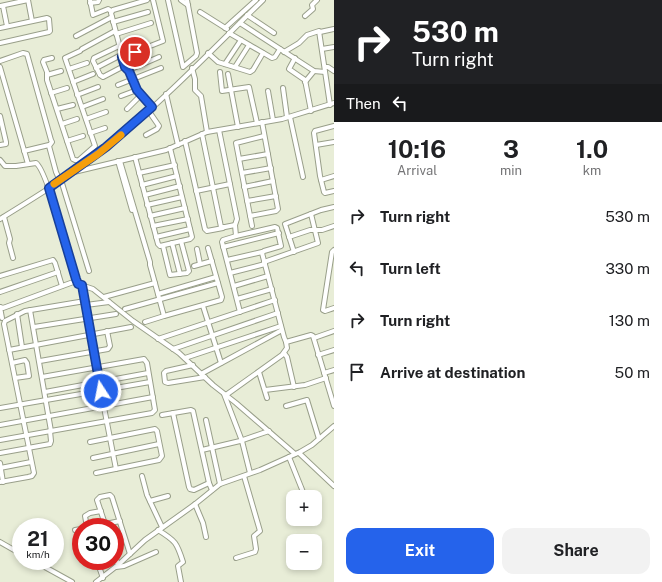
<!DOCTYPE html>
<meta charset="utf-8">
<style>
body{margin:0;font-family:"Public Sans",sans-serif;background:#f2f2f2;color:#202124;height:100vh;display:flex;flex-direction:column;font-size:15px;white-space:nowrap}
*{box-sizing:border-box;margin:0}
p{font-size:13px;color:#757577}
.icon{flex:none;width:22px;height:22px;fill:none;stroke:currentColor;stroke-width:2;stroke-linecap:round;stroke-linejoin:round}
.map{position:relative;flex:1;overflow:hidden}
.side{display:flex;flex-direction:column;background:#fff;width:328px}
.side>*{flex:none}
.top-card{background:#202124;color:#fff;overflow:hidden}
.fabs{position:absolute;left:286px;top:490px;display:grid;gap:8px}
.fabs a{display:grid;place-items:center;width:36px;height:36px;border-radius:8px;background:#fff;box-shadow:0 2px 6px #0003;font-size:20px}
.speed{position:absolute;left:12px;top:518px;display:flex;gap:8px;font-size:20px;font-weight:700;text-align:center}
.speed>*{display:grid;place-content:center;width:52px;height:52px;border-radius:50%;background:#fff;box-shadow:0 2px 6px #0003;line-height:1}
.speed small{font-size:10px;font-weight:400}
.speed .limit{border:6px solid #d22;background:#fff;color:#111}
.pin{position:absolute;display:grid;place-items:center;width:34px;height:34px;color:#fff;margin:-17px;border:2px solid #fff;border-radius:50%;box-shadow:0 1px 4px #0007}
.me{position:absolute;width:44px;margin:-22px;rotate:349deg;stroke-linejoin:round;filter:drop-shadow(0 0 3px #0008)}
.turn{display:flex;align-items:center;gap:14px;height:84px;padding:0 12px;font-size:18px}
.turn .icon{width:52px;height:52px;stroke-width:2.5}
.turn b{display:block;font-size:28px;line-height:34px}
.then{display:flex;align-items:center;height:38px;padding:0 12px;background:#0003;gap:8px;font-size:15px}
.eta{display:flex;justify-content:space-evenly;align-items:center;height:68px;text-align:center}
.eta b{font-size:24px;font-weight:700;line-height:28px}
.cta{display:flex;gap:8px;margin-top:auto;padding:8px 12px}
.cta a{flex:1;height:46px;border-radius:12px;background:#2563eb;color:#fff;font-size:16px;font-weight:700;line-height:46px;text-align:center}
.cta a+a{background:#f2f2f2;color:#202124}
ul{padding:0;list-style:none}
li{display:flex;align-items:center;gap:12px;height:52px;padding:0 12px}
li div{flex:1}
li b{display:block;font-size:15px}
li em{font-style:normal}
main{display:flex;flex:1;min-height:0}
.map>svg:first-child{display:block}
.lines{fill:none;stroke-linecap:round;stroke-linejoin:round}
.minor-casing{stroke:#999f8a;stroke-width:6}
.minor{stroke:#fff;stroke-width:4}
.route-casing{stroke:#184099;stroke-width:10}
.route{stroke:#2563eb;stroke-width:7}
.slow{stroke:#f59e0b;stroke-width:7}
</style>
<main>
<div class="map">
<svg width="334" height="582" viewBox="0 0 334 582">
<rect width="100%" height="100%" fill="#e8edd7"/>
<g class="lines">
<g class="minor-casing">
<g id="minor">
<path d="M28,0L32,21"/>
<path d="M90,0L93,15L108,9L111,11"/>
<path d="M147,0L113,10L111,13L125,67L129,71L140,93L152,107"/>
<path d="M168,0L183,67L196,56L197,53L187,0"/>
<path d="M181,0L188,5"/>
<path d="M90,3L98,2L99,0"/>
<path d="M0,6L28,0"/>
<path d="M3,6L7,26"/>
<path d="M200,12L227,29"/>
<path d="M247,15L274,33"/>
<path d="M305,16L313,9L312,5L317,0"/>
<path d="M113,22L148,12"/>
<path d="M240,23L314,71L325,72"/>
<path d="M0,28L47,18L49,19L50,31L49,32L0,43"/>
<path d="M225,28L256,0"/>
<path d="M320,32L334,29"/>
<path d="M229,33L272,58L275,57L280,49"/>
<path d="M116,34L151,23"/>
<path d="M76,36L112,17"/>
<path d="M119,46L94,58L93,61L100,75L103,77L124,66"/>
<path d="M82,49L115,31"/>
<path d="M322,49L334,47"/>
<path d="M284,52L299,43L307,35L319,31L330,105"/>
<path d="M208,53L218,62L250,72L253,70L263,53"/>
<path d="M122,57L163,41L153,0"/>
<path d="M52,58L44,60L43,62L47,72V80L73,159L75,160L80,161"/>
<path d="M295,58L289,69L305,80L311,111"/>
<path d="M0,61L23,53L27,54L51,140L52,142L49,146L56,172L60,181"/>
<path d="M225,64L241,40"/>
<path d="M0,67L28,164"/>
<path d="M235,67L249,45"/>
<path d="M325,67H328L334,71"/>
<path d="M96,68L121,55"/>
<path d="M192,68L195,79V90L201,96L207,132"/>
<path d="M69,69L87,63"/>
<path d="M129,70L159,57"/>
<path d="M220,72L222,91L249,87L257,123"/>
<path d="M228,74L238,127"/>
<path d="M47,75L61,71"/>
<path d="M73,82L93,74"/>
<path d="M305,82L314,71"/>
<path d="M118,85L161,68"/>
<path d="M283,88L287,117"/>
<path d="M268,91L273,120"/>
<path d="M51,93L67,88"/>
<path d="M166,94L178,145"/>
<path d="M77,95L98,87"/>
<path d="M121,96L137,90"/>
<path d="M82,107L103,99"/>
<path d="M57,109L73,105"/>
<path d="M127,109L141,95"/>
<path d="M0,116L6,142V144L0,145"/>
<path d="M290,117L303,177"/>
<path d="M86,119L106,112"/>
<path d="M62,124L77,119"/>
<path d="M334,126L315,131L314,133L320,176L324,192L325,193L334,191"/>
<path d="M219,130L237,219L235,225L236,236L223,240L222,242L240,312"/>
<path d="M90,133L105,128"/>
<path d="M202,134L221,227H225L235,225"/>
<path d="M146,135L157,129L159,126L148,110"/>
<path d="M67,141L83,136"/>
<path d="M185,141L205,229L207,231L223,228"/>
<path d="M316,145L334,142"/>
<path d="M24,151L49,145"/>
<path d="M135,157L158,244L160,246L190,239L192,237L170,148"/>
<path d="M239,159L268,154"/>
<path d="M0,160L5,166H16L36,163C47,170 70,260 75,279L78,284L93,289L133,321L179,353L213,385L236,403L295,454"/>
<path d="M79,160L95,146L65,58L80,51"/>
<path d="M118,161L132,210"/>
<path d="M120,161L150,262V265L164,316L221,300L222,297L208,248"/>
<path d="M74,172L166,150L207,132L282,119L334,103"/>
<path d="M139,173L175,165"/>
<path d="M242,173L271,168"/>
<path d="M61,180L89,271"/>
<path d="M321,180L334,176"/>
<path d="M142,185L177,176"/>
<path d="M244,187L273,181"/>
<path d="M196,191L230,184"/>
<path d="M145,195L180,186"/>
<path d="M247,201L276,196"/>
<path d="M147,205L182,197"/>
<path d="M150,216L185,208"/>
<path d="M250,216L276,211L278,209L262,122"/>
<path d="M4,217L10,239L9,243L13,258"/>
<path d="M0,219C39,195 78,171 113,142C166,98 214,48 263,0"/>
<path d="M153,226L188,219"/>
<path d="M252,226L236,143L264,136"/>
<path d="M236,236L275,227L277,228L281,246L264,251L262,253L284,337L286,342L311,335L313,336L334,406"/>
<path d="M156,237L190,229"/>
<path d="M289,237L310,230H322L334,226"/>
<path d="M172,243L180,274"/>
<path d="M163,246L170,275L187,273L189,271L181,241"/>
<path d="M223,247L279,233"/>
<path d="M197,249L200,264"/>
<path d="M334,250L332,252L323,310L325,311L334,308"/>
<path d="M294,252L285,224L321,210L334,207"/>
<path d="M227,260L262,252"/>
<path d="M264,262L318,243L311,214"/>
<path d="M194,266L212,261"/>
<path d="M230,273L265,264"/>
<path d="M0,276L53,260L55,263L62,286"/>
<path d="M82,285L93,351L116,469"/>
<path d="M234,286L268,276"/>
<path d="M0,292L58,272"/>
<path d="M158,294L216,277"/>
<path d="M104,297L155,283"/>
<path d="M237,299L272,289"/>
<path d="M86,305L109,302"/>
<path d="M203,306L221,363"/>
<path d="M0,307L3,308L76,281"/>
<path d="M0,307L2,318"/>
<path d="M125,309L218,283"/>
<path d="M30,310L51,431"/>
<path d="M17,314L22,347"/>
<path d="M145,322L164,316"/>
<path d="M34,327L116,314"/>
<path d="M314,338L334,331"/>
<path d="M158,339L275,300"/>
<path d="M173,349L278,313"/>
<path d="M9,350L131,327"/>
<path d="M284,353L287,357L294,387"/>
<path d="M318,355L334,350"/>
<path d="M185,358L281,326"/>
<path d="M40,361L108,349L110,346L107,331"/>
<path d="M12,363L25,360L27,363L29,376L15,378"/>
<path d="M193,365L166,371L164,373L165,382L168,383L205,377"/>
<path d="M259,372L267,398"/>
<path d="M324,373L334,370"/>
<path d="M201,374L282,330"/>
<path d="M265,390L305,385L326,378"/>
<path d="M45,392L148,373"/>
<path d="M224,394L242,441L250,473"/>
<path d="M226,395L282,355L287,348L286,342"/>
<path d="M286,406L307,400L319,439"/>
<path d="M0,408L150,382"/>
<path d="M173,413L189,487L190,489L194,490L209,483"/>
<path d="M162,415L191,410L193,411L209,483L212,490"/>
<path d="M206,420L220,484"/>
<path d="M0,425L153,397"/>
<path d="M0,440L152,413L155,410L147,363L144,359L42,377"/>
<path d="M90,442L155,429L157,431L162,456L159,460L96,473"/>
<path d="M202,450L240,441L269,431"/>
<path d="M0,453L50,444L51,441L50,431"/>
<path d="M299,453L334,486"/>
<path d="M289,457L305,497"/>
<path d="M93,458L159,444"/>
<path d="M0,463L3,482"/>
<path d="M0,468L31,462"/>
<path d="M142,476L147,495L162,527"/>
<path d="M0,482L28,477L32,476L34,473L4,324L5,321L25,311L85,301"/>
<path d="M150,501L168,496"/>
<path d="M195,504L203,523L206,537"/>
<path d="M87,527L85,516L90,513L101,511"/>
<path d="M91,527L120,521"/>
<path d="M106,527L97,500L100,497L110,495L112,497L130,554"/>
<path d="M75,530L81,529"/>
<path d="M158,530C176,541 177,543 183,562L178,566L181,582"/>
<path d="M0,542L21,554"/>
<path d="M115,556L118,565"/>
<path d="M236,558L255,552L256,549L254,536L260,531L244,476"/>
<path d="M34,561L72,582"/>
<path d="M97,561L103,578"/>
<path d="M116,567L124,566L156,552"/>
<path d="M96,582L118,565L145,540L194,505L220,484L260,470L300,452L312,445L334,426"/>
</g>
</g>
<use href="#minor" class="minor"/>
</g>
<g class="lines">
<g class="route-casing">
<path id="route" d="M101,391L82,285L78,284L76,279L49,188L106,147L152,107L137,90L129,71L125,67L122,57L135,52"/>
</g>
<use href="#route" class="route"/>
<path class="slow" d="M54,184L98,154L121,135"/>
</g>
</svg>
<div class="fabs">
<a>+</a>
<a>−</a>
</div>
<div class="speed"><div>21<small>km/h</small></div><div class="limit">30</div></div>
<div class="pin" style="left:135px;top:52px;background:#d93025"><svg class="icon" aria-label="arrive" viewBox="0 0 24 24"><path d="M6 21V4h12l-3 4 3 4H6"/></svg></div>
<svg class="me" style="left:101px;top:391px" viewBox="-20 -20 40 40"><circle r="17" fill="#2563eb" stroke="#fff" stroke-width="3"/><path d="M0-11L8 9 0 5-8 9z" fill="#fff"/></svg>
</div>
<section class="side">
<div class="top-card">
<div class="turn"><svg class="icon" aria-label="right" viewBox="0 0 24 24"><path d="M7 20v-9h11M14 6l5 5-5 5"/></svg><div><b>530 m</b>Turn right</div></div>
<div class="then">Then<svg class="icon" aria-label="left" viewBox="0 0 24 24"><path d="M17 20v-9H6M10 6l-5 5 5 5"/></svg></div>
</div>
<div class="eta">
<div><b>10:16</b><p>Arrival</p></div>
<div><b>3</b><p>min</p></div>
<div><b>1.0</b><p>km</p></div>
</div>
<ul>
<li><svg class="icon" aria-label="right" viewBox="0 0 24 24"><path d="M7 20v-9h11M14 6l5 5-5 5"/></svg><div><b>Turn right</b></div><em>530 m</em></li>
<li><svg class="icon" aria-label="left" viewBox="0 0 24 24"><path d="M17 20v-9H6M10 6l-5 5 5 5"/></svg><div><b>Turn left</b></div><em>330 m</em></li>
<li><svg class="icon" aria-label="right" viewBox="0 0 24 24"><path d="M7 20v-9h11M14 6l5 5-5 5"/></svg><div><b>Turn right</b></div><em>130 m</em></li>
<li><svg class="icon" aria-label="arrive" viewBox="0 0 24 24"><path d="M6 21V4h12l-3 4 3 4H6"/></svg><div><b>Arrive at destination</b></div><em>50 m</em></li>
</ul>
<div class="cta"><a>Exit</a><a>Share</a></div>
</section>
</main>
